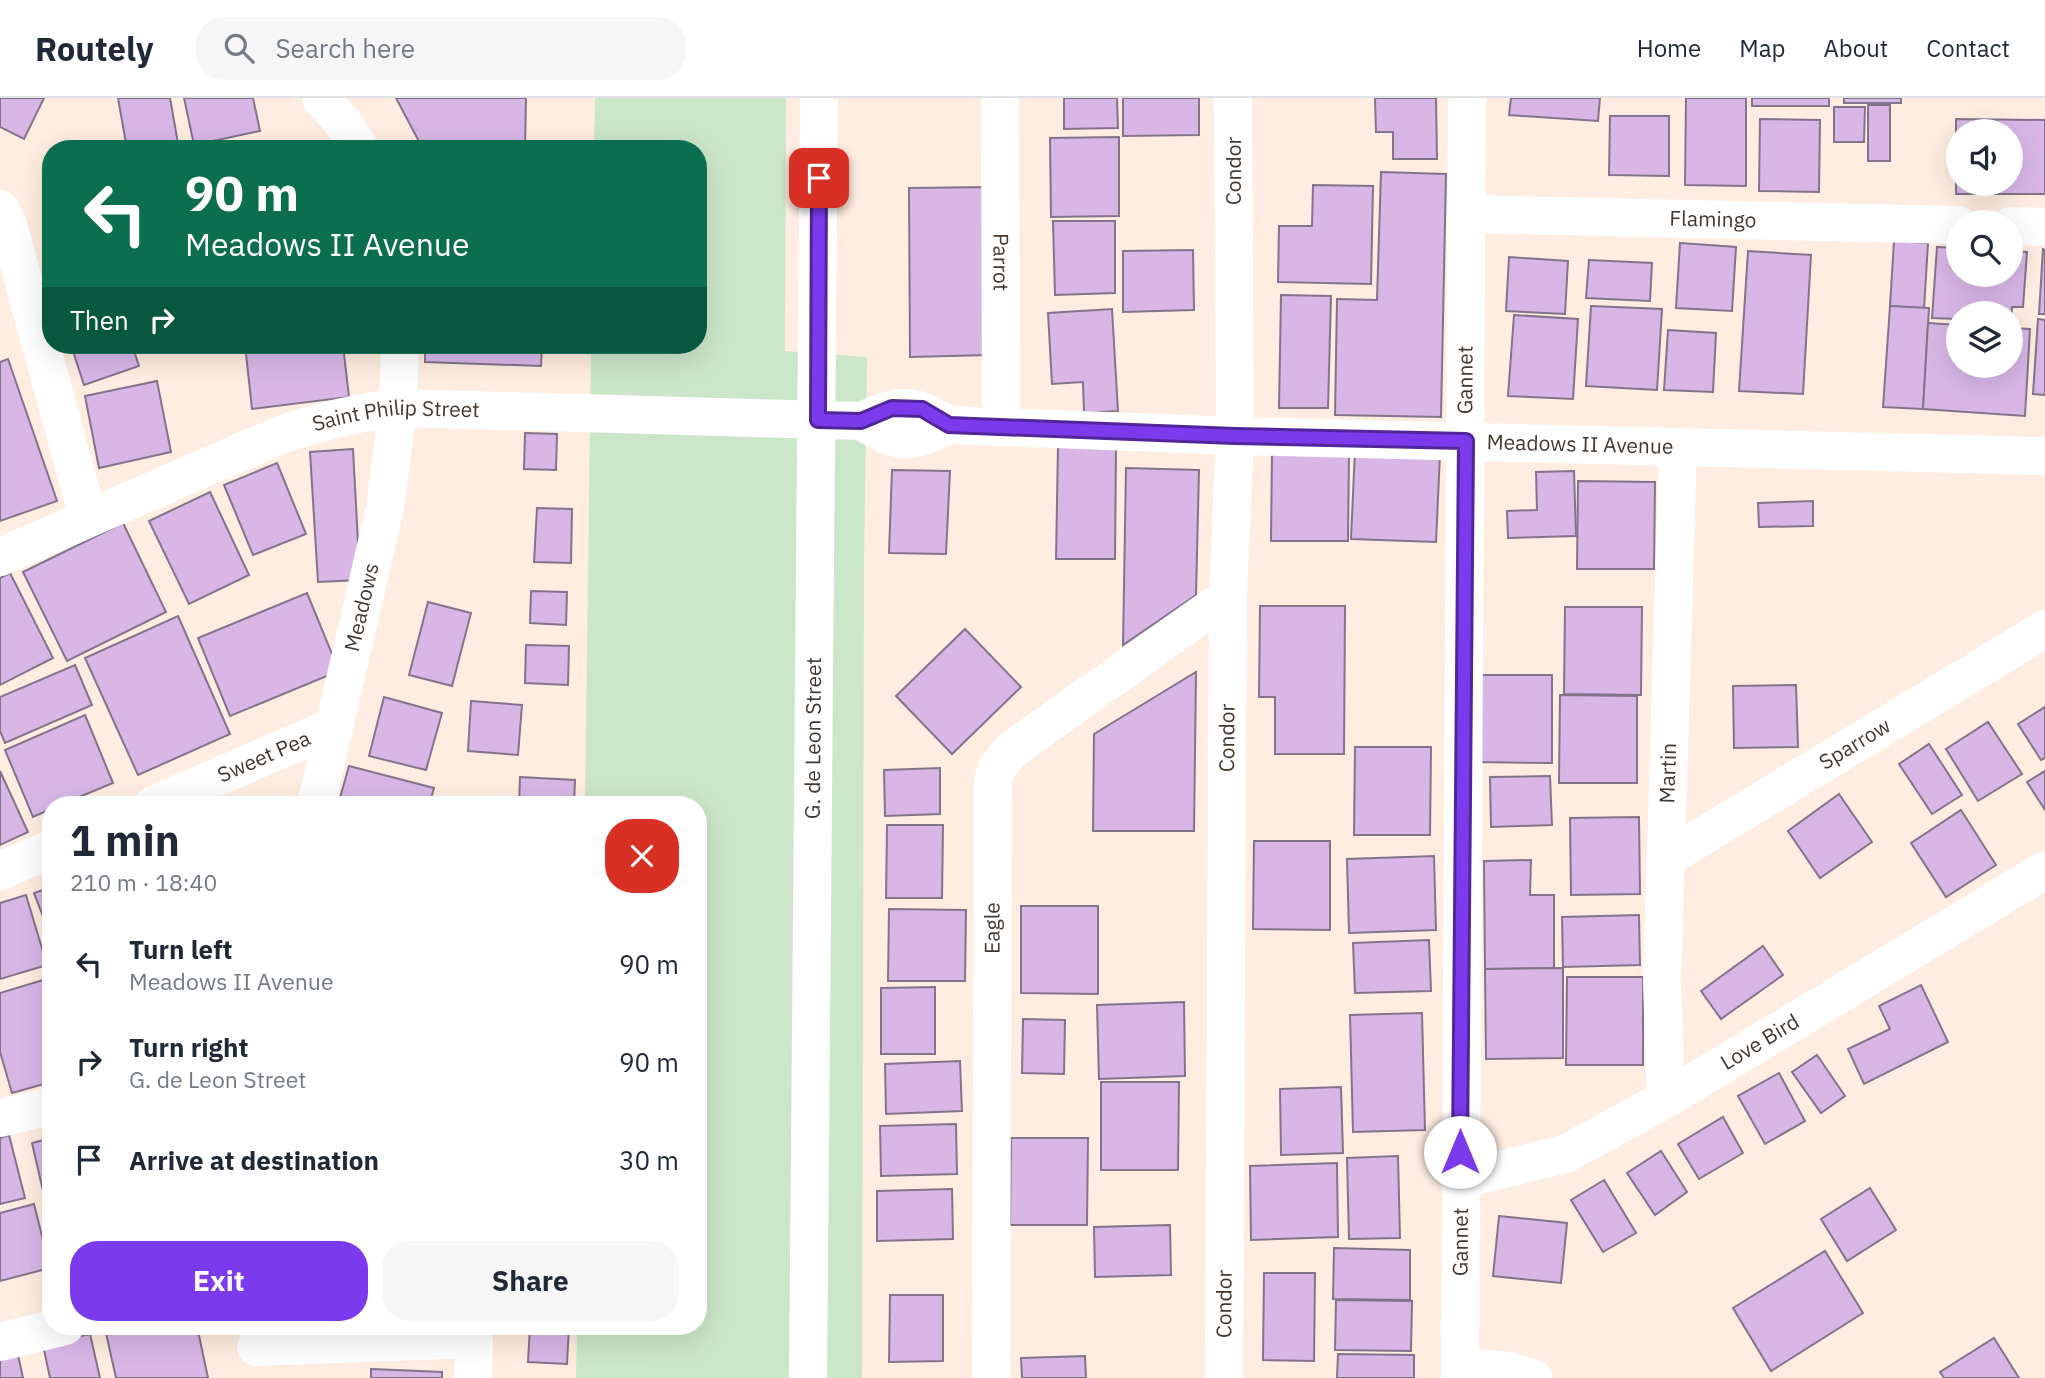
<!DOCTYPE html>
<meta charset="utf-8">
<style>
body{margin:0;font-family:"IBM Plex Sans",sans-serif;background:#f6f6f7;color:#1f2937;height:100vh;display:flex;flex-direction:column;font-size:26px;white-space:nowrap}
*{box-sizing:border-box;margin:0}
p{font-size:23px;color:#747a83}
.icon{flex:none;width:38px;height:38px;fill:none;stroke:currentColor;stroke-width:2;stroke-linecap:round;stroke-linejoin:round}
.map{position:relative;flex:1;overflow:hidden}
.details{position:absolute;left:42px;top:698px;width:665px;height:539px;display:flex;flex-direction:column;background:#fff;border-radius:28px;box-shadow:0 7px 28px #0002}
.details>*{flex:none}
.banner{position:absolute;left:42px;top:42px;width:665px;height:214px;border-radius:28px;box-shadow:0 7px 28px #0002;background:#0b6e4f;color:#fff;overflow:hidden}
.buttons{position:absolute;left:1946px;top:21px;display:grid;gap:14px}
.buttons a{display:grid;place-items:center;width:77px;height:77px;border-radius:50%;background:#fff;box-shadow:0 7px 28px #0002;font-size:35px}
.pin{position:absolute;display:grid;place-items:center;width:60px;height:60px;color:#fff;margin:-30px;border-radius:14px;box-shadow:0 4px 10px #0006}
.me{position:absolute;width:77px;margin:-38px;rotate:0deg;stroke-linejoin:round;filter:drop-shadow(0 0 5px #0008)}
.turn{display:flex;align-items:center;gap:24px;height:147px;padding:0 28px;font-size:32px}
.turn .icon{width:91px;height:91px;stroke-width:2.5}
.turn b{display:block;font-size:49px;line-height:60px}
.then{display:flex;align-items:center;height:66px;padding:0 28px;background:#0003;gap:14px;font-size:26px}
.round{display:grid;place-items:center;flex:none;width:74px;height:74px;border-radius:28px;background:#f6f6f7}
.summary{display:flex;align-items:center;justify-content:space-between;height:119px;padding:0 28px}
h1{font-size:42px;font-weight:800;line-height:52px}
.primary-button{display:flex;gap:14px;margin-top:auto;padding:14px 28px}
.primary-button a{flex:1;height:80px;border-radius:28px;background:#7c3aed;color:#fff;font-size:28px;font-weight:800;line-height:80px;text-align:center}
.primary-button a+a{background:#f6f6f7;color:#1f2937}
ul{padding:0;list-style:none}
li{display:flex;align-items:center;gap:21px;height:98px;padding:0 28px}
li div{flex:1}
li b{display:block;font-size:26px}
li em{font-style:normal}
header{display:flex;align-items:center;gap:42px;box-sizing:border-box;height:98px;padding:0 35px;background:#fff;border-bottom:2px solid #e0e1e3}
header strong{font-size:33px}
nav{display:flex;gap:38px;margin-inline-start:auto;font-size:24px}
.search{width:490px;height:63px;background:#f6f6f7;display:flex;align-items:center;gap:18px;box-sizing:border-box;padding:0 24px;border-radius:28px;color:#747a83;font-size:26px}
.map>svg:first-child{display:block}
.green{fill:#cce6c9}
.building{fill:#d8b7e7;stroke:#83738b;stroke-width:2;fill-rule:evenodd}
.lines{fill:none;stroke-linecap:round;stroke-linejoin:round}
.minor{stroke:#fff;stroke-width:38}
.route-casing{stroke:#51269a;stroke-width:18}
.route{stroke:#7c3aed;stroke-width:12}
.labels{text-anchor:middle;stroke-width:6;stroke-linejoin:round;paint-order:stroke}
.street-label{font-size:21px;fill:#433830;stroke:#fefefe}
</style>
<header>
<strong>Routely</strong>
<div class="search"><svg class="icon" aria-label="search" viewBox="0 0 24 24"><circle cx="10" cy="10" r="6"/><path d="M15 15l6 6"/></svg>Search here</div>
<nav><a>Home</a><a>Map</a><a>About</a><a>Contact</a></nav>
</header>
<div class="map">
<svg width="2045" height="1280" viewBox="0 0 2045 1280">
<rect width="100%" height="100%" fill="#feede0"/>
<path class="green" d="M595,0H786L785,253L867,259L864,462L862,1280H576L577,1229L698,1228V707H585L591,247H698V51H594Z"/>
<g class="building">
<path d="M0,0H44L24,41L0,29Z"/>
<path d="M118,0H170L179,51H127Z"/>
<path d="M184,0H253L260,33L194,47Z"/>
<path d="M396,0H526L525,51H423Z"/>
<path d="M1064,0H1117L1118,30L1064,31Z"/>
<path d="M1123,0H1199V37L1123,38Z"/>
<path d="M1375,0H1436L1437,61H1393V34H1376Z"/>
<path d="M1511,0H1600L1598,23L1509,17Z"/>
<path d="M1686,0H1746V88L1685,87Z"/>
<rect x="1752" y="0" width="77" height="8"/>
<rect x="1844" y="0" width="57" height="5"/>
<rect x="1868" y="7" width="22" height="56"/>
<path d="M1834,9H1865L1864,44H1834Z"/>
<path d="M1610,18H1669V78L1609,77Z"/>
<path d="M1760,21L1820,22L1819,94L1759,93Z"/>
<path d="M1956,21L2045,22V96H1956ZM1958,33H2011V86H1958Z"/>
<path d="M1119,39V118L1051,119L1050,40Z"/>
<path d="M1381,74L1446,76L1441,319L1335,317L1337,201L1377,202Z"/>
<path d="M1313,87L1373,88L1371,186L1278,184L1279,128H1312Z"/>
<path d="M988,89L990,257L910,259L909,90Z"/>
<path d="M1053,123H1115V195L1055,197Z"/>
<path d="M1894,143L1928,145L1924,211L1890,208Z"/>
<path d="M1680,145L1736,149L1732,213L1676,210Z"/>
<path d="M1937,149L1958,150V177H2011V153L2027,154L2023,209H2012L2011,224V215H1958V221L1932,220Z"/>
<path d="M2043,151L2045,152V216H2039Z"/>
<path d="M1193,152L1194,212L1123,214V153Z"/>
<path d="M1748,153L1811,157L1803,296L1739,293Z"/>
<path d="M1509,159L1568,163L1565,216L1506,213Z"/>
<path d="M1589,162L1652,165L1650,203L1586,200Z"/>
<path d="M1281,197L1331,198L1328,310H1279Z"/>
<path d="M1591,208L1662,211L1657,292L1586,288Z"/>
<path d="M1890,208L1929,210L1923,311L1883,309Z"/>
<path d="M1112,211L1118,313L1084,315L1083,284L1052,286L1048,215Z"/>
<path d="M1514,217L1578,221L1573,301L1508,298Z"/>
<path d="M2038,221L2045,222V297L2033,296Z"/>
<path d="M1928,225L1958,227V268H2011V230L2030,231L2025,318L1923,311Z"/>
<path d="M1668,232L1716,235L1713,294L1664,292Z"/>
<path d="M71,247H132L139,268L84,287Z"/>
<path d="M245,247H343L349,299L252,311Z"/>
<path d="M425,247H542L541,268L425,264Z"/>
<path d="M8,261L57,403L0,423V264Z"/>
<path d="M157,283L171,354L99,370L85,298Z"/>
<path d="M525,335L557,336L556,372L524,371Z"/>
<path d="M1058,348L1116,349L1115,461H1056Z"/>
<path d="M353,351L360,482L318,484L310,354Z"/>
<path d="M1355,352L1440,356L1436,444L1351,441Z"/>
<path d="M1272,355H1349L1348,443H1271Z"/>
<path d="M277,365L306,436L253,457L224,387Z"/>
<path d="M1126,370L1199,372L1196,497L1123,547Z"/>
<path d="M892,372L950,373L946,456L889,455Z"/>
<path d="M1574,373L1576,438L1508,440L1507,413L1537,412L1536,374Z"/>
<path d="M1578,383L1655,384L1654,471H1577Z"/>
<path d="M210,394L249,477L189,506L149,423Z"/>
<path d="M1813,403V428L1759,429L1758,405Z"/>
<path d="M537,410L572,411L571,465L534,464Z"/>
<path d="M123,425L166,514L67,563L23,474Z"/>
<path d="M10,475L53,560L0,587V480Z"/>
<path d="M531,493L567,494L566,527L530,525Z"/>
<path d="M307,495L339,573L230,618L198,540Z"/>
<path d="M428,504L471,515L452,588L409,577Z"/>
<path d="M1260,508H1345L1344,656H1275V599H1259Z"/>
<path d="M1565,509H1642L1641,597L1564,596Z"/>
<path d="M178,518L230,636L138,677L85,560Z"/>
<path d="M965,531L1021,589L952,656L896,598Z"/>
<path d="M526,547L569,548L568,587L525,585Z"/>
<path d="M75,567L92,607L5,645L0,633V599Z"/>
<path d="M1196,574L1194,733H1093L1094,636Z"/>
<path d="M1475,577H1552V665L1475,664Z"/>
<path d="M1796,587L1798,649L1734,650L1733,588Z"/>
<path d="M1560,597L1637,598V685H1559Z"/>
<path d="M384,599L442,615L426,672L369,658Z"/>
<path d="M471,603L522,607L518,657L468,653Z"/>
<path d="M2045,609V660L2041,662L2018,626Z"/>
<path d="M85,617L113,685L60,707H51V711L33,719L5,652Z"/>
<path d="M1988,624L2022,676L1978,703L1946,651Z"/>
<path d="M1929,646L1962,697L1932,716L1899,666Z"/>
<path d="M1355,649H1431L1430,737H1354Z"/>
<path d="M349,668L434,690L429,707H338Z"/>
<path d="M940,670V716L885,718L884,672Z"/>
<path d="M0,673L28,734L0,747Z"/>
<path d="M2045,673V712L2027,684Z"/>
<path d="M1550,678L1552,727L1491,729L1490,679Z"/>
<path d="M520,679L575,682L574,707H519Z"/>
<path d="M1839,696L1872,744L1820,780L1788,733Z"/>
<path d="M1961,712L1996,767L1946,799L1911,745Z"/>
<path d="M1639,719L1640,796L1571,797L1570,720Z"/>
<path d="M887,727H943L942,800H886Z"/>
<path d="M1254,743H1330V832L1253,831Z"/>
<path d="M1434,758L1436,832L1349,835L1347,761Z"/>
<path d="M1531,762L1530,797H1554V870L1485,871L1484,763Z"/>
<path d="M51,789V839L34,795Z"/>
<path d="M26,797L47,867L0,881V805Z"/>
<path d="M1021,808H1098V896L1021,895Z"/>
<path d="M889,811L966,812L965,883H888Z"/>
<path d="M1639,817L1640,867L1563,869L1562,819Z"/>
<path d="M1429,842L1431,893L1355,895L1353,845Z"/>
<path d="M1763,848L1783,877L1721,921L1701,893Z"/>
<path d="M1563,870V960L1486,961L1485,871Z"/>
<path d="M1567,879H1643V967H1566Z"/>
<path d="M43,882L51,909V984L12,995L0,954V895Z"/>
<path d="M1921,887L1948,944L1864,986L1848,951L1890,931L1879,908Z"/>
<path d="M935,889V956H881V890Z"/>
<path d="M1184,904L1185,978L1099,981L1097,907Z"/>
<path d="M1422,915L1425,1032L1353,1034L1350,917Z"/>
<path d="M1023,921L1065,922L1064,976L1022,975Z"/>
<path d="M1817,957L1845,998L1821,1015L1792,974Z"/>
<path d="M960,963L962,1013L886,1016L885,966Z"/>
<path d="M1779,975L1805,1023L1765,1046L1738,998Z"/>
<path d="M1101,984H1179L1178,1072H1101Z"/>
<path d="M1341,989L1343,1055L1281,1057L1280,991Z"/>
<path d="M1723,1019L1743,1055L1699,1081L1678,1046Z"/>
<path d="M956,1026L957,1076L881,1078L880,1028Z"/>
<path d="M9,1037L25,1100L0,1106V1040Z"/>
<path d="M51,1040V1092L43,1093L32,1045Z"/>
<path d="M1011,1040H1088L1087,1127H1010Z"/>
<path d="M1661,1053L1687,1094L1655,1117L1627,1075Z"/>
<path d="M1398,1058L1400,1140L1349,1141L1347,1060Z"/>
<path d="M1337,1065L1338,1139L1251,1142L1250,1068Z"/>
<path d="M1604,1082L1636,1135L1603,1154L1571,1102Z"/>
<path d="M1870,1090L1896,1132L1847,1163L1821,1121Z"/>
<path d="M952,1091L953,1141L877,1143V1093Z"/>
<path d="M34,1106L50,1170L0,1183V1115Z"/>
<path d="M1499,1118L1567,1125L1561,1185L1493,1178Z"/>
<path d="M1170,1127L1171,1177L1095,1179L1094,1129Z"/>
<path d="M1334,1150L1410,1152V1202L1333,1201Z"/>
<path d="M1825,1153L1863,1215L1771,1273L1733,1210Z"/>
<path d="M1264,1175H1315L1314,1263L1263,1262Z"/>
<path d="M890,1197H943V1263L889,1264Z"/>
<path d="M1336,1202L1412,1203L1411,1253L1335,1252Z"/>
<path d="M134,1228H197L208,1280H116L106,1235Z"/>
<path d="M530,1228H569L567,1266L528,1264Z"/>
<path d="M90,1236L100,1280H50L43,1247Z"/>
<path d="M1994,1240L2019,1280H1944L1940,1274Z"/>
<path d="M1338,1256L1414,1257V1280H1337Z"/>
<path d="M18,1257L23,1280H0V1261Z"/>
<path d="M1085,1258L1086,1280H1022L1021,1260Z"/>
<path d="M371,1271L442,1274V1280H371Z"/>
</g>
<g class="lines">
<g class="minor">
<path d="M321,0L343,25L360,51"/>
<path id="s1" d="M1000,0L1001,329"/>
<path d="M0,111L9,130L88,420"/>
<path id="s2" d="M1466,116L1958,127"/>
<path d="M2011,128L2045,129"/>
<path id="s3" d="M861,323C900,346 908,347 949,327L1235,338L2045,358"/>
<path id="s4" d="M0,459L278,338C318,324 356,314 398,310L861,323C902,306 910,304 949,327"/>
<path id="s5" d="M153,707L335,628"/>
<path id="s6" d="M316,707L385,410L398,310L400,247"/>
<path id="s7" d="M1665,761L2045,531"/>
<path d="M0,773L51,751"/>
<path id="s8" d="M1666,1001L1662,884L1678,349"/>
<path d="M0,1020L51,1008"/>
<path id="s9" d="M1459,1082L1565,1056L1666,1001L2045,772"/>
<path d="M0,1244L65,1228"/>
<path d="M256,1249L474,1241L473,1280"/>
<path d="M1460,1270L1505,1272L1533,1280"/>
<path id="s10" d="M808,1280L819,0"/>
<path id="s11" d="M991,1280L993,684L996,672L1010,653L1228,498"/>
<path id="s12" d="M1224,1280L1228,498L1235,338L1233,0"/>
<path id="s13" d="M1460,1280L1467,0"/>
</g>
</g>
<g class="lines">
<g class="route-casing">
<path id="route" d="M819,80L818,322L861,323L892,310L922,311L949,327L1235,338L1466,343L1460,1054"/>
</g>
<use href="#route" class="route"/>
</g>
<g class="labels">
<g class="street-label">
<text transform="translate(1234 73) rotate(-90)" y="7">Condor</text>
<text dy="7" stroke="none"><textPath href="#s2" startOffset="247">Flamingo</textPath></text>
<text dy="7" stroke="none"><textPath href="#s1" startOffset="164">Parrot</textPath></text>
<text dy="7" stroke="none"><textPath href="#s13" startOffset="998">Gannet</textPath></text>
<text dy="7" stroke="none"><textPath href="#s4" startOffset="424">Saint Philip Street</textPath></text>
<text dy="7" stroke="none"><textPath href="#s3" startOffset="726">Meadows II Avenue</textPath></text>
<text dy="7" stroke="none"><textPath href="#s6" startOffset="203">Meadows</textPath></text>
<text dy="7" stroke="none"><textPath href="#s10" startOffset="640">G. de Leon Street</textPath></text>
<text dy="7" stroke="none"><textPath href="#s12" startOffset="640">Condor</textPath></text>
<text dy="7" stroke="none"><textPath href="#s7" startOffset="222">Sparrow</textPath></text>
<text dy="7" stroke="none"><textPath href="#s5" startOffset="121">Sweet Pea</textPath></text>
<text dy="7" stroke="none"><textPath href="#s8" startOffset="326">Martin</textPath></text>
<text dy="7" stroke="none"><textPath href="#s11" startOffset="450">Eagle</textPath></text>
<text dy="7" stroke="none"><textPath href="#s9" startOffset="334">Love Bird</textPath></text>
<text dy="7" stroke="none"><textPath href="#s13" startOffset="136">Gannet</textPath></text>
<text dy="7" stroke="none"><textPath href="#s12" startOffset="74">Condor</textPath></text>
</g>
</g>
</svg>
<div class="buttons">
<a><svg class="icon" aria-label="sound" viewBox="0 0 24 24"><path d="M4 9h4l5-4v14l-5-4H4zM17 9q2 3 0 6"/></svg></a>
<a><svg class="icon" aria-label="search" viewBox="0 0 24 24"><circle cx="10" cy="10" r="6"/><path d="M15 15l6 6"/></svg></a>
<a><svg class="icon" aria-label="layers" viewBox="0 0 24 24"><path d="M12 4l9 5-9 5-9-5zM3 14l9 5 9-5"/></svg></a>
</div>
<div class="pin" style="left:819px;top:80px;background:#d93025"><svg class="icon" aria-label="arrive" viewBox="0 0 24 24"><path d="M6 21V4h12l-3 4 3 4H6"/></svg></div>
<svg class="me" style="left:1460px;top:1054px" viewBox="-20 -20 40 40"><circle r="19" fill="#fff"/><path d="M0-13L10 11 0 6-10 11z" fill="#7c3aed"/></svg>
<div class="banner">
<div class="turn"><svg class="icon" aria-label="left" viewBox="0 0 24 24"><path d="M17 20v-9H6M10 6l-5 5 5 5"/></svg><div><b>90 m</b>Meadows II Avenue</div></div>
<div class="then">Then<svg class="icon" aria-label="right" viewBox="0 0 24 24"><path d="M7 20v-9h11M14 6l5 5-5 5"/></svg></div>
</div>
<section class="details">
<div class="summary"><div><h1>1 min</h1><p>210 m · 18:40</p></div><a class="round" style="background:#d93025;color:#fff"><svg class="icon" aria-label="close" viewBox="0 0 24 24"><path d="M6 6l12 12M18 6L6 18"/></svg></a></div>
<ul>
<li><svg class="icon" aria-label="left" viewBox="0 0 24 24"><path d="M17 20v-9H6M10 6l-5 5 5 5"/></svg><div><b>Turn left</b><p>Meadows II Avenue</p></div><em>90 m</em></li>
<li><svg class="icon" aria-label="right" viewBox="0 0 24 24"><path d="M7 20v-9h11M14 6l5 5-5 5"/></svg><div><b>Turn right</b><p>G. de Leon Street</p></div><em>90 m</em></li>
<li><svg class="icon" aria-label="arrive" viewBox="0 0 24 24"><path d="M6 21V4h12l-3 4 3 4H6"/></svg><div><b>Arrive at destination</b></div><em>30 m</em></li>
</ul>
<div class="primary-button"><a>Exit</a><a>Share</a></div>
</section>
</div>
